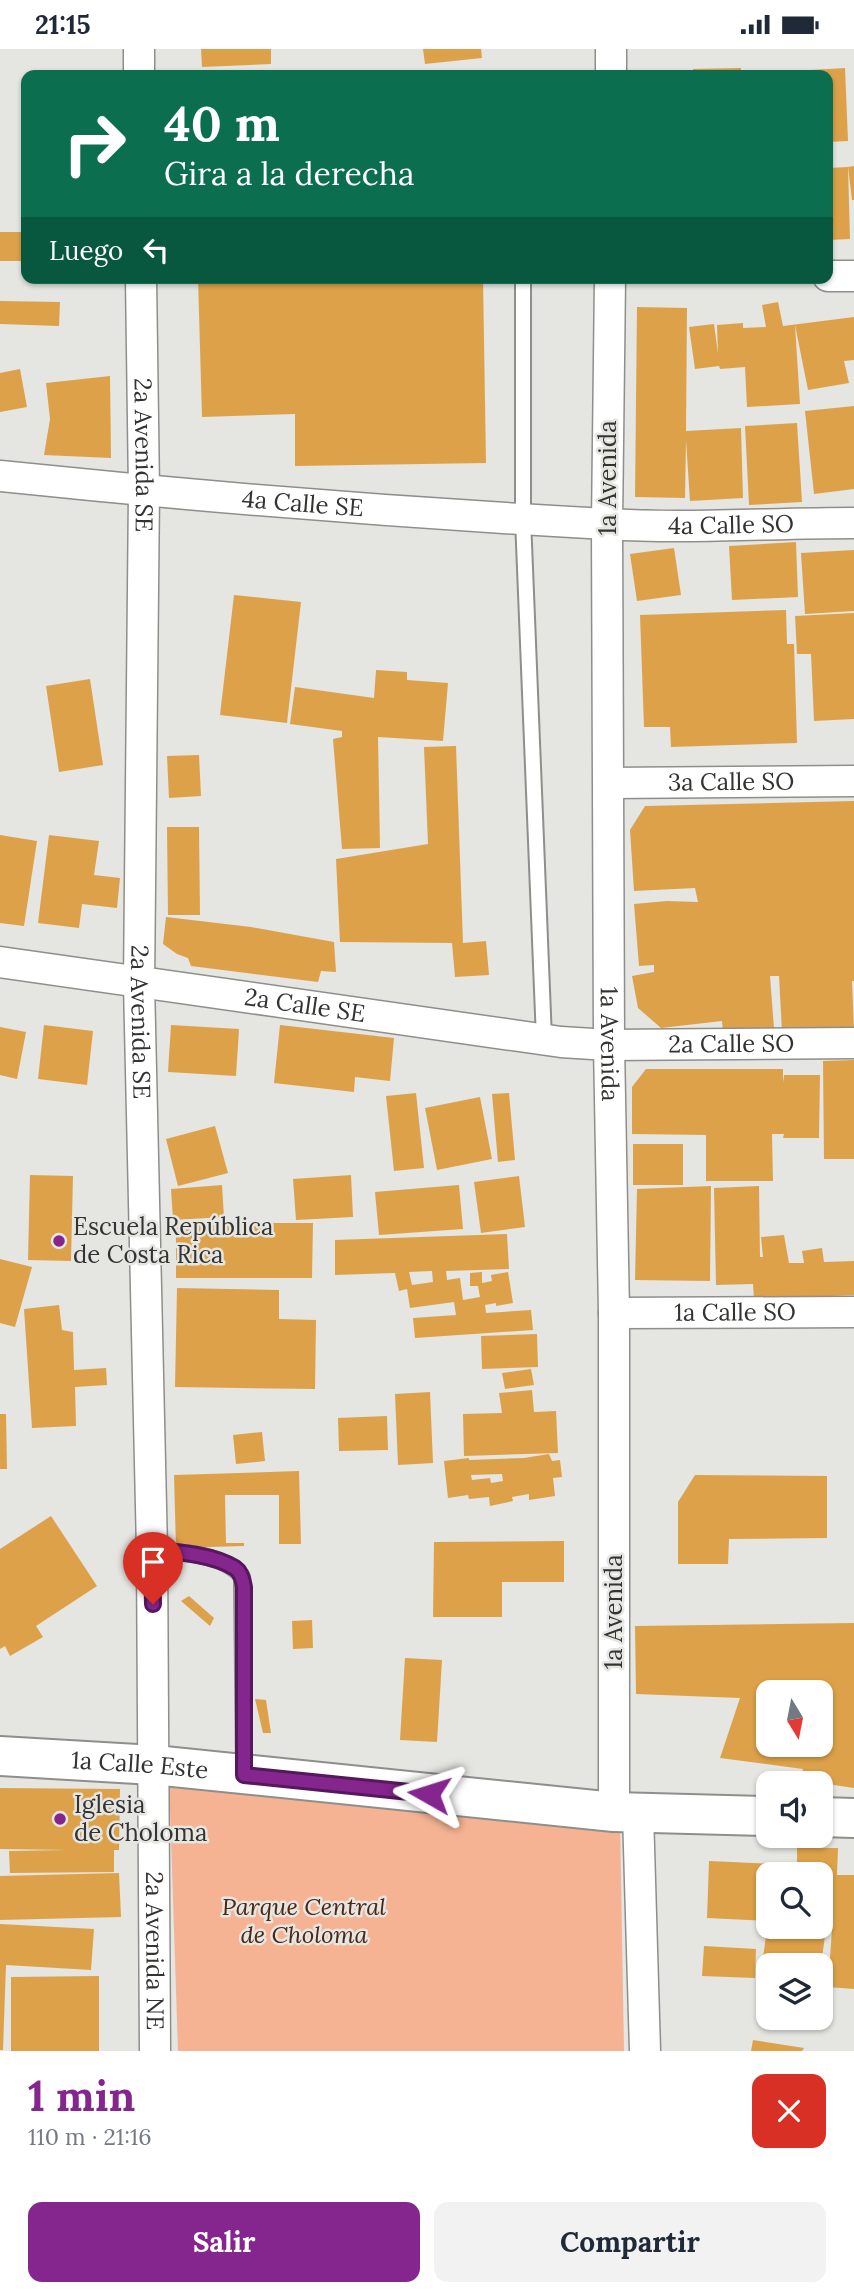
<!DOCTYPE html>
<html lang="es">
<meta charset="utf-8">
<style>
body{margin:0;font-family:Lora,serif;background:#f2f2f3;color:#1f2937;height:100vh;display:flex;flex-direction:column;font-size:26px;white-space:nowrap}
*{box-sizing:border-box;margin:0}
p{font-size:23px;color:#747a83}
.icon{flex:none;width:38px;height:38px;fill:none;stroke:currentColor;stroke-width:2;stroke-linecap:round;stroke-linejoin:round}
.map{position:relative;height:2002px;overflow:hidden}
.drawer{display:flex;flex-direction:column;background:#fff;flex:1}
.drawer>*{flex:none}
.hud{position:absolute;left:21px;top:21px;width:812px;height:214px;border-radius:14px;box-shadow:0 2px 5px #0004;background:#0b6e4f;color:#fff;overflow:hidden}
.needle{width:46px;rotate:170deg}
.fabs{position:absolute;left:756px;top:1631px;display:grid;gap:14px}
.fabs a{display:grid;place-items:center;width:77px;height:77px;border-radius:14px;background:#fff;box-shadow:0 2px 5px #0004;font-size:35px}
.pin{position:absolute;display:grid;place-items:center;width:60px;height:60px;color:#fff;margin:-72px -30px;border-radius:50% 50% 50% 0;rotate:-45deg;box-shadow:0 0 7px #0007}
.pin .icon{rotate:45deg}
.me{position:absolute;width:77px;margin:-38px;rotate:276deg;stroke-linejoin:round;filter:drop-shadow(0 0 5px #0008)}
.turn{display:flex;align-items:center;gap:24px;height:147px;padding:0 28px;font-size:32px}
.turn .icon{width:91px;height:91px;stroke-width:2.5}
.turn b{display:block;font-size:49px;line-height:60px}
.then{display:flex;align-items:center;height:66px;padding:0 28px;background:#0003;gap:14px;font-size:26px}
.round{display:grid;place-items:center;flex:none;width:74px;height:74px;border-radius:14px;background:#f2f2f3}
.overview{display:flex;align-items:center;justify-content:space-between;height:119px;padding:0 28px}
h1{font-size:42px;font-weight:800;line-height:52px;color:#85258e}
.action{display:flex;gap:14px;margin-top:auto;padding:14px 28px}
.action a{flex:1;height:80px;border-radius:14px;background:#85258e;color:#fff;font-size:28px;font-weight:800;line-height:80px;text-align:center}
.action a+a{background:#f2f2f3;color:#1f2937}
.status{display:flex;justify-content:space-between;align-items:center;height:49px;padding:0 35px;background:#fff;direction:ltr}
.status svg{height:19px;fill:currentColor}
.map>svg:first-child{display:block}
.green{fill:#f5b393}
.building{fill:#dda249;fill-rule:evenodd}
.lines{fill:none;stroke-linecap:round;stroke-linejoin:round}
.lane-casing{stroke:#8e8e8a;stroke-width:18}
.street-casing{stroke:#8e8e8a;stroke-width:33}
.secondary-casing{stroke:#8e8e8a;stroke-width:42}
.lane{stroke:#fff;stroke-width:14}
.street{stroke:#fff;stroke-width:30}
.secondary{stroke:#fff;stroke-width:38}
.route-casing{stroke:#56185c;stroke-width:18}
.route{stroke:#85258e;stroke-width:12}
.poi-dot{fill:#85258e;stroke:#e5e5e1;stroke-width:2.5}
.labels{text-anchor:middle;stroke-width:5;stroke-linejoin:round;paint-order:stroke}
.street-label{font-size:24px;fill:#333331;stroke:#e5e5e1}
.poi-label{font-size:24px;fill:#333331;stroke:#e5e5e1;text-anchor:start}
.park-label{font-size:24px;font-style:italic;fill:#4c2714;stroke:#e5e5e1}
</style>
<div class="status"><b>21:15</b><svg viewBox="0 0 49 12"><path d="M0 12V9h3v3zM5 12V6h3v6zM10 12V3h3v9zM15 12V0h3v12zM26 1h20v11H26zM47 4h2v5h-2z"/></svg></div>
<div class="map">
<svg width="854" height="2002" viewBox="0 0 854 2002">
<rect width="100%" height="100%" fill="#e5e5e1"/>
<path class="green" d="M169,1728L620,1772L624,2002H178Z"/>
<g class="building">
<path d="M201,0H271V15L202,18Z"/>
<path d="M423,0H481L482,9L425,15Z"/>
<path d="M741,19V26H693V20Z"/>
<path d="M845,19L848,92L828,93V26H811V21Z"/>
<path d="M854,117V151H852L848,118Z"/>
<path d="M848,118L850,190L828,191V119Z"/>
<rect x="0" y="183" width="26" height="29"/>
<path d="M198,229H483L486,414L295,417V365L202,368Z"/>
<path d="M0,252L60,253L59,277L0,275Z"/>
<path d="M778,253L783,277L854,268V311L844,312L849,334L808,341L795,276L800,355L747,358L745,318L720,320L719,317L695,320L689,278L714,275L718,305L717,276L743,274V279L766,278L762,256Z"/>
<path d="M637,258L687,259L686,382L741,379L743,449L690,452L686,391L685,449L635,448Z"/>
<path d="M20,320L27,358L0,363V324Z"/>
<path d="M110,327L111,409L44,406L50,370L46,334Z"/>
<path d="M854,357V440L814,445L805,362Z"/>
<path d="M797,374L802,453L749,456L745,377Z"/>
<path d="M796,493L798,548L732,551L729,497Z"/>
<path d="M674,499L681,546L637,552L630,505Z"/>
<path d="M854,501V562L805,565L801,504Z"/>
<path d="M234,546L301,553L287,674L220,666Z"/>
<path d="M786,561L787,595H794L797,694L671,698L670,678H644L640,566Z"/>
<path d="M854,564V670L814,672L811,605H797L795,567Z"/>
<path d="M376,621L407,623V631L448,634L443,692L378,688L380,799L342,800L333,690L342,688V682L290,675L295,638L374,649Z"/>
<path d="M90,630L103,716L59,723L46,637Z"/>
<path d="M456,697L463,894L486,892L489,926L455,928L452,894L340,893L336,810L428,795L424,698Z"/>
<path d="M199,706L201,747L169,749L167,707Z"/>
<path d="M854,752V932H852L854,980L782,983L779,927H770L774,979L723,983L722,972L661,979L638,959L632,927L654,923V916L639,917L634,855L667,852L698,853L695,839L634,842L630,781L645,757Z"/>
<path d="M167,778H199L200,866H168Z"/>
<path d="M0,786L37,792L24,877L0,874Z"/>
<path d="M49,786L99,792L94,826L120,829L117,859L82,855L79,879L38,874Z"/>
<path d="M166,868L251,878L334,893L336,923L321,922L318,933L191,917L188,909L177,905L163,895Z"/>
<path d="M44,976L93,982L87,1036L38,1030Z"/>
<path d="M171,976L239,980L236,1027L168,1023Z"/>
<path d="M280,976L394,989L390,1032L355,1028L354,1043L274,1034Z"/>
<path d="M0,978L26,983L17,1030L0,1026Z"/>
<path d="M854,1011V1110H824L823,1012Z"/>
<path d="M646,1020H783V1034L784,1026H820L819,1089H783L784,1085H772L773,1132H706V1086L632,1085V1038Z"/>
<path d="M416,1044L424,1119L394,1122L386,1047Z"/>
<path d="M509,1044L515,1111L498,1113L492,1045Z"/>
<path d="M480,1048L492,1110L437,1121L425,1059Z"/>
<path d="M215,1077L228,1124L178,1137L166,1090Z"/>
<rect x="633" y="1095" width="50" height="41"/>
<path d="M30,1126L73,1127L71,1212L28,1211Z"/>
<path d="M351,1126L353,1168L296,1171L293,1130Z"/>
<path d="M519,1127L525,1178L481,1184L474,1133Z"/>
<path d="M222,1136L224,1168L173,1171L171,1140Z"/>
<path d="M459,1136L463,1180L379,1186L375,1143Z"/>
<path d="M711,1137L710,1232L635,1231L637,1140Z"/>
<path d="M759,1137L760,1208H763L761,1188L784,1186L789,1214H804L802,1202L822,1199L824,1213L854,1212V1246L754,1250L753,1235L716,1236L714,1139Z"/>
<path d="M176,1174H313L312,1229H176Z"/>
<path d="M507,1185L509,1220L446,1222L447,1231L460,1229L463,1251L480,1248L478,1237H470V1224L482,1223V1234L492,1232L491,1226L508,1223L513,1254L496,1257V1254L485,1256L486,1264L531,1261L533,1281L415,1289L413,1269L456,1266L454,1253L410,1259L407,1240L399,1242L395,1224L335,1226V1191ZM432,1222L433,1233L412,1236L409,1223Z"/>
<path d="M0,1210L32,1218L15,1278L0,1274Z"/>
<path d="M177,1239L279,1241V1270L316,1271L315,1340L175,1338Z"/>
<path d="M59,1256L62,1281L73,1283L74,1321L106,1319L107,1336L75,1338L76,1377L32,1379L24,1260Z"/>
<path d="M537,1285L538,1318L482,1320L481,1287Z"/>
<path d="M531,1320L534,1336L505,1340L502,1324Z"/>
<path d="M532,1341L534,1363L556,1362L558,1404L464,1407L463,1365L502,1364L499,1344Z"/>
<path d="M430,1343L433,1414L398,1416L395,1345Z"/>
<path d="M0,1365H6L7,1420H0Z"/>
<path d="M387,1367L388,1401L339,1402L338,1369Z"/>
<path d="M262,1383L265,1412L236,1415L233,1386Z"/>
<path d="M549,1405L552,1412L560,1411L562,1428L553,1429L555,1447L529,1451V1445L512,1448L513,1452L490,1457L489,1448L469,1450L468,1446L448,1449L444,1412L469,1409V1411L524,1409ZM502,1425L503,1432L491,1434L490,1429L472,1431L471,1426Z"/>
<path d="M299,1422L301,1495H279V1446H225L226,1494H244V1497L176,1499L174,1426Z"/>
<path d="M695,1426L827,1427V1489L729,1490L728,1515H678V1453Z"/>
<path d="M51,1467L97,1537L36,1577L43,1588L10,1607L5,1597L0,1600V1500Z"/>
<path d="M564,1492V1533H502V1568H433L434,1493Z"/>
<path d="M189,1547L214,1569L210,1577L181,1552Z"/>
<path d="M312,1571L313,1599L293,1600L292,1572Z"/>
<path d="M854,1574V1739L801,1731L803,1720L720,1709L740,1649L636,1645L635,1577ZM768,1643H821V1696H768Z"/>
<path d="M405,1609L442,1611L437,1693L400,1691Z"/>
<path d="M255,1650L266,1651L271,1684H263Z"/>
<path d="M0,1739L120,1740L119,1801H114V1823L10,1824L9,1802L67,1801L0,1800Z"/>
<path d="M797,1799H838L837,1826H854V1940L828,1938L832,1880L821,1879V1825H797Z"/>
<path d="M709,1812L796,1816L795,1825H768V1872L707,1869Z"/>
<path d="M119,1824L121,1868L0,1871V1827Z"/>
<path d="M0,1875L94,1880L91,1921L6,1916L3,2001H0Z"/>
<path d="M767,1880L825,1887L821,1916H768V1924L761,1923Z"/>
<path d="M704,1897L756,1900L755,1929L702,1927Z"/>
<path d="M99,1927V2002H11V1928Z"/>
<path d="M753,1991L804,1999L802,2002H751Z"/>
</g>
<g class="lines">
<g class="lane-casing">
<g id="lane">
<path d="M523,229V470L544,990"/>
<path d="M152,1501C179,1503 226,1505 242,1528L244,1724"/>
</g>
</g>
<g class="street-casing">
<g id="street">
<path d="M139,0V26"/>
<path d="M611,26V0"/>
<path d="M828,227H854"/>
<path id="s1" d="M141,229L144,442L139,934L152,1501L155,2002"/>
<path id="s2" d="M610,229L607,476L609,996L614,1264V1763"/>
<path id="s3" d="M0,427C201,448 404,464 606,475C688,480 771,474 854,474"/>
<path id="s4" d="M609,734L854,732"/>
<path id="s5" d="M0,913L561,993L609,996L854,994"/>
<path id="s6" d="M614,1264L854,1263"/>
<path d="M638,1764L645,2002"/>
</g>
</g>
<g class="secondary-casing">
<g id="secondary">
<path id="s7" d="M0,1707L154,1716L614,1763L768,1767"/>
<path d="M821,1768L854,1769"/>
</g>
</g>
<use href="#lane" class="lane"/>
<use href="#street" class="street"/>
<use href="#secondary" class="secondary"/>
</g>
<g class="lines">
<g class="route-casing">
<path id="route" d="M153,1555L152,1501C178,1503 212,1505 235,1519C241,1523 243,1531 244,1538V1726L429,1745"/>
</g>
<use href="#route" class="route"/>
</g>
<g class="poi-dot">
<circle cx="59" cy="1192" r="7"/>
<circle cx="60" cy="1770" r="7"/>
</g>
<g class="labels">
<g class="street-label">
<text dy="8" stroke="none"><textPath href="#s1" startOffset="177">2a Avenida SE</textPath></text>
<text transform="translate(608 429) rotate(-90)" y="8">1a Avenida</text>
<text dy="8" stroke="none"><textPath href="#s3" startOffset="304">4a Calle SE</textPath></text>
<text dy="8" stroke="none"><textPath href="#s3" startOffset="733">4a Calle SO</textPath></text>
<text dy="8" stroke="none"><textPath href="#s4" startOffset="122">3a Calle SO</textPath></text>
<text dy="8" stroke="none"><textPath href="#s5" startOffset="308">2a Calle SE</textPath></text>
<text dy="8" stroke="none"><textPath href="#s1" startOffset="744">2a Avenida SE</textPath></text>
<text dy="8" stroke="none"><textPath href="#s5" startOffset="737">2a Calle SO</textPath></text>
<text dy="8" stroke="none"><textPath href="#s2" startOffset="766">1a Avenida</textPath></text>
<text dy="8" stroke="none"><textPath href="#s6" startOffset="121">1a Calle SO</textPath></text>
<text transform="translate(614 1563) rotate(-90)" y="8">1a Avenida</text>
<text dy="8" stroke="none"><textPath href="#s7" startOffset="140">1a Calle Este</textPath></text>
<text dy="8" stroke="none"><textPath href="#s1" startOffset="1673">2a Avenida NE</textPath></text>
</g>
<g class="poi-label">
<text x="73" y="1186">Escuela República<tspan x="73" dy="28">de Costa Rica</tspan></text>
<text x="74" y="1764">Iglesia<tspan x="74" dy="28">de Choloma</tspan></text>
</g>
<g class="park-label">
<text x="304" y="1866">Parque Central<tspan x="304" dy="28">de Choloma</tspan></text>
</g>
</g>
</svg>
<div class="fabs">
<a><svg class="needle" viewBox="-14 -14 28 28"><path d="M0-13l5 13h-10z" fill="#e53935"/><path d="M0 13l5-13h-10z" fill="#747a83"/></svg></a>
<a><svg class="icon" aria-label="sound" viewBox="0 0 24 24"><path d="M4 9h4l5-4v14l-5-4H4zM17 9q2 3 0 6"/></svg></a>
<a><svg class="icon" aria-label="search" viewBox="0 0 24 24"><circle cx="10" cy="10" r="6"/><path d="M15 15l6 6"/></svg></a>
<a><svg class="icon" aria-label="layers" viewBox="0 0 24 24"><path d="M12 4l9 5-9 5-9-5zM3 14l9 5 9-5"/></svg></a>
</div>
<div class="pin" style="left:153px;top:1555px;background:#d93025"><svg class="icon" aria-label="arrive" viewBox="0 0 24 24"><path d="M6 21V4h12l-3 4 3 4H6"/></svg></div>
<svg class="me" style="left:429px;top:1745px" viewBox="-20 -20 40 40"><path d="M0-17L14 15 0 8-14 15z" fill="#85258e" stroke="#fff" stroke-width="4"/></svg>
<div class="hud">
<div class="turn"><svg class="icon" aria-label="right" viewBox="0 0 24 24"><path d="M7 20v-9h11M14 6l5 5-5 5"/></svg><div><b>40 m</b>Gira a la derecha</div></div>
<div class="then">Luego<svg class="icon" aria-label="left" viewBox="0 0 24 24"><path d="M17 20v-9H6M10 6l-5 5 5 5"/></svg></div>
</div>
</div>
<section class="drawer">
<div class="overview"><div><h1>1 min</h1><p>110 m · 21:16</p></div><a class="round" style="background:#d93025;color:#fff"><svg class="icon" aria-label="close" viewBox="0 0 24 24"><path d="M6 6l12 12M18 6L6 18"/></svg></a></div>
<div class="action"><a>Salir</a><a>Compartir</a></div>
</section>
